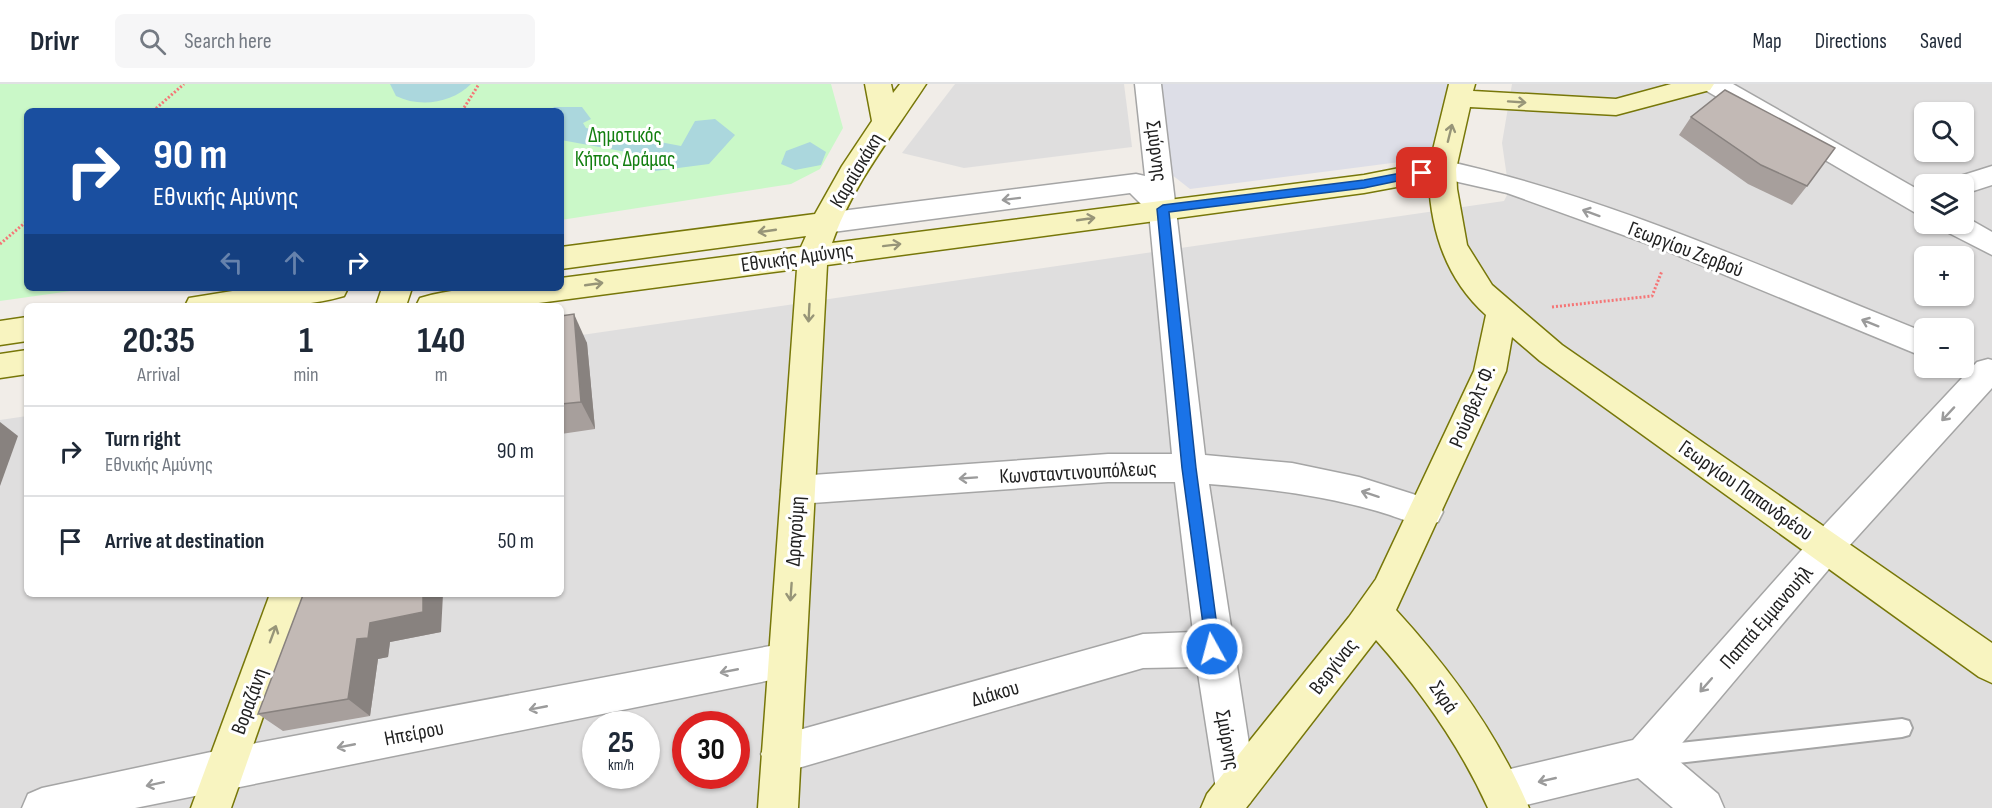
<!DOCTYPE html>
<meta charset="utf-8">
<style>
body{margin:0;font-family:"Sofia Sans Condensed",sans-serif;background:#f6f6f7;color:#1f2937;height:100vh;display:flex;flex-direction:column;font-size:22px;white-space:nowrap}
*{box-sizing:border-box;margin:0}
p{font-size:20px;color:#747a83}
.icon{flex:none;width:33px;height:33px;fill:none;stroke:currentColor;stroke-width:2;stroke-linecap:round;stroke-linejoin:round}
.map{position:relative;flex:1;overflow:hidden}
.side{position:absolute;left:24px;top:219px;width:540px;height:294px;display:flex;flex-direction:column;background:#fff;border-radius:9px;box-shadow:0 2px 4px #0004}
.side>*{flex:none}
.top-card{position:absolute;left:24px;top:24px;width:540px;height:183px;border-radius:9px;box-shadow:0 2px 4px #0004;background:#1a4fa0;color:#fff;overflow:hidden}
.buttons{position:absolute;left:1914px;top:18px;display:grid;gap:12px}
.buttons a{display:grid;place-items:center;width:60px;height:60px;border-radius:9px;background:#fff;box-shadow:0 2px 4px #0004;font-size:30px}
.speed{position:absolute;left:582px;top:627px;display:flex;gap:12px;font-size:30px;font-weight:700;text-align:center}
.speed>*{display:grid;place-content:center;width:78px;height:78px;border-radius:50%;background:#fff;box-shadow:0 2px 4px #0004;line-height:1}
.speed small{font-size:15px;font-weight:400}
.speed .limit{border:9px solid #d22;background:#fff;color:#111}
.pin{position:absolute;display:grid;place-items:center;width:51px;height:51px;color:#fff;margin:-26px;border-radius:12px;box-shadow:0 3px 9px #0006}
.me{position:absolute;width:66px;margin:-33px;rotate:353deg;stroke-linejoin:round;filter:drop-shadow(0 0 4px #0008)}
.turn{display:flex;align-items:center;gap:21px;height:126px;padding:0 30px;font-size:27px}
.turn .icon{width:78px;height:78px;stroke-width:2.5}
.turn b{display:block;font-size:42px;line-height:51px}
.lanes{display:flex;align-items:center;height:57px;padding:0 30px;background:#0003;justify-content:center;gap:30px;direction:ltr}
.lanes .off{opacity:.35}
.eta{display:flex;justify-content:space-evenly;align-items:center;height:102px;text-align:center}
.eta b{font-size:36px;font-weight:700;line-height:42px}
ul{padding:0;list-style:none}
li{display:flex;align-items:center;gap:18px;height:90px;padding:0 30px;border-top:2px solid #e0e1e3}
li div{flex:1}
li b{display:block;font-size:22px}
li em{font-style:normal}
header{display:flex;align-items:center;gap:36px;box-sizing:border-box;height:84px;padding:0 30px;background:#fff;border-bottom:2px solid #e0e1e3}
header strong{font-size:28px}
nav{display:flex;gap:33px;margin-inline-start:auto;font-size:21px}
.search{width:420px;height:54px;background:#f6f6f7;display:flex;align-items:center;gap:15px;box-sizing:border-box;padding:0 21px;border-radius:9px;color:#747a83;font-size:22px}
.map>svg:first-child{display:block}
.residential{fill:#dfdede;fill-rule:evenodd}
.park{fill:#caf8c8}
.plaza{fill:#dddee7}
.water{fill:#abd7dd}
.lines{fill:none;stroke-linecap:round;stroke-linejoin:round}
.lane-casing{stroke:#a5a5a5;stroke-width:4}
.street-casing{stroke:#a5a5a5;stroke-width:3}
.secondary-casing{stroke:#777709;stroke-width:3}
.path{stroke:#f57576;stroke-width:3;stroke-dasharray:2 2;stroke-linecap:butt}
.lane{fill:#fff;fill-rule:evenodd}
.street{fill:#fff;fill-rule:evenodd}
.secondary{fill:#f8f4c0;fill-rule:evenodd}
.wall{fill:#a79f9c}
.shaded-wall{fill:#88827f}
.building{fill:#c2b9b5;stroke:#88827f;stroke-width:1.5}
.oneway{stroke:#979578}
.oneway2{stroke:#9b9b9b}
.route{fill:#1a73e8;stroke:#114b97;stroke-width:1.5}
.labels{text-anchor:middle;stroke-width:6;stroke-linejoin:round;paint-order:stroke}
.park-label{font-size:21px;fill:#137f10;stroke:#fff}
.street-label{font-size:21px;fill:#212121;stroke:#fff}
</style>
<header>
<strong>Drivr</strong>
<div class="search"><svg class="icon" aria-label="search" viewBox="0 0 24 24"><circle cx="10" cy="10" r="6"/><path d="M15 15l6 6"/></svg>Search here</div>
<nav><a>Map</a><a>Directions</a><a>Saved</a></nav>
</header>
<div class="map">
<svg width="1992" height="724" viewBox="0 0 1992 724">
<rect width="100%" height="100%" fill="#f1ede8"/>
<g class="residential">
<path d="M955,0H1124L1132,63L964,84L902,69Z"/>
<path d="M1512,0H1992V724H0V336L27,332V510H561V254L1504,117L1509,107L1502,59ZM1924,28H1964V68H1924ZM1924,100H1964V140H1924ZM1924,172H1964V212H1924ZM1924,244H1964V284H1924ZM596,640H646V692H596ZM686,640H736V692H686Z"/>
</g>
<path class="park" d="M0,0H831L843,44L820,85L791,100L561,136V27H27V204H92L0,217Z"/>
<path class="plaza" d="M1153,0H1456L1454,71L1190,105L1167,87Z"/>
<g class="water">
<path d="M390,0H471C452,19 420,24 396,12Z"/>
<path d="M554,23H582L591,35L583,39L586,44L681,62L695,37L715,35L735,51L709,80L655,87L632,69L561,56V27H551Z"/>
<path d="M810,58L826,68L821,81L795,86L781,80L786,67Z"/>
</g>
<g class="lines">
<g class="lane-casing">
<path id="lane" d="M1902,635L1909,637L1912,644L1909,651L1902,653L1652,682L1645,679L1642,672L1645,665L1652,662Z"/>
</g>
<g class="street-casing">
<g id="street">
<path d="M1135,0H1161L1205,371L1292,379L1359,393L1438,418L1443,428L1438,438C1421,444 1407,437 1390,431C1330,412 1271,405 1209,400L1256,705L1250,719L1238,724L1222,719L1216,705L1197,583L1143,584L781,689L767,684L761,670L767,656L781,651L1143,550L1193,548L1175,398H1108L798,420L786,416L781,406L786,396L798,392L1108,370H1172L1149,128L1130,109L825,149L815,146L811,139L815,132L825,129L1136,90L1145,92Z"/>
<path d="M1701,0H1733L1924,109V131L1914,128L1705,6Z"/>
<path d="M1442,76C1609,113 1766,185 1924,248V273L1662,165L1507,109L1432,92L1428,85L1432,78Z"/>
<path d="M1992,82V101L1964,110V100H1951L1954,94Z"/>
<path d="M1964,132L1992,148V171L1945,147L1941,140H1964Z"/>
<path d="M1988,275L1992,276V304L1839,473L1672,671L1718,710L1724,724H1673L1638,694L1514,724L1488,721L1482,707L1488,693L1502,687L1633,656L1815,451L1977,278Z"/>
<path d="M786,559L799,564L805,576L799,588L786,593L135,724H22L28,710L42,704L225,665Z"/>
</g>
</g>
<g class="secondary-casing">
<g id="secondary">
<path d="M865,0H891L893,9L900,0H926C892,52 853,100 832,159L1364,91L1430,78L1449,0H1475L1473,7L1616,15L1671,0H1714L1710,6L1616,31L1470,23L1456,85L1457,105L1467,161L1492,201L1562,261L1992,559V599L1979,593L1540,277L1512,253L1506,287L1396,526C1450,585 1498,650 1529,724H1488C1460,662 1420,606 1376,556L1246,724H1201L1207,710L1349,533L1376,495L1474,287L1486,231C1447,196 1431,148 1429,97L1364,109L827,181L798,724H758L797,185L516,222H416L420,214C465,200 515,204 561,204V194L801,163L806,152L561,185V163L815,130L842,82L872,37Z"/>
<path d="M251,204H348L344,212C293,227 237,222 185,222L189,214Z"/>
<path d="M382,204H412L406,222H376Z"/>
<path d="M27,233V257L0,261V237Z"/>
<path d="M27,266V290L0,294V270Z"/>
<path d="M270,510H306L231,724H191Z"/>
</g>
</g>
<g class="path">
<path d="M153,27L184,0"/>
<path d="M462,27L479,0"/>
<path d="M0,160L27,137"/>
<path d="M1552,223L1652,212L1662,187"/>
</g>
<use href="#lane" class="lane"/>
<use href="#street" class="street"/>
<use href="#secondary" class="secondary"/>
</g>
<g class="wall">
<path d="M1691,33L1807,102L1792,121L1748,100L1679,51Z"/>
<path d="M561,232L587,259L595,345L561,350Z"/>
<path d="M308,510L441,548L390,558L388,573L378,575L370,632L283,647L258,630Z"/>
</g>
<g class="shaded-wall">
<path d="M574,230L587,259L595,345L581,318Z"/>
<path d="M0,338L18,352L0,402Z"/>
<path d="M423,510H443L441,548L390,558L388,573L378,575L370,632L348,615L357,555L370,539Z"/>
</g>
<g class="building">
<path d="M1725,6L1835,64L1807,102L1761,81L1691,33Z"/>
<path d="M574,230L581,318L561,320V232Z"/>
<path d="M308,510H423V528L370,539L368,554L357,555L348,615L258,630L303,511Z"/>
</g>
<defs><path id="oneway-shaft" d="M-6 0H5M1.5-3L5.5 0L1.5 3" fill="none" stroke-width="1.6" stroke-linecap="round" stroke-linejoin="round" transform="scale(1.5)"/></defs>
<g class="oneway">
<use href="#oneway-shaft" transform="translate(1517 18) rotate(4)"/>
<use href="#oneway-shaft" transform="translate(1450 49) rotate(-76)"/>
<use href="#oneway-shaft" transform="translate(1086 135) rotate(-8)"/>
<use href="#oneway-shaft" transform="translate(767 147) rotate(172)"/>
<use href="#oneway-shaft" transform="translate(892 161) rotate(-7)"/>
<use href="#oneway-shaft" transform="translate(594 200) rotate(-8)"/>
<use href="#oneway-shaft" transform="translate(809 229) rotate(93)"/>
<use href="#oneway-shaft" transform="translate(791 508) rotate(94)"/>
<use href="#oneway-shaft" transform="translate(273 550) rotate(-70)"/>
</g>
<g class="oneway2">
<use href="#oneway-shaft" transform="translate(1011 115) rotate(173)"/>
<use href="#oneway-shaft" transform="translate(1591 129) rotate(-160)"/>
<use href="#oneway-shaft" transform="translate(1870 239) rotate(-158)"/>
<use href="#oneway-shaft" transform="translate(1948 330) rotate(133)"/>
<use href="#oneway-shaft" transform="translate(968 394) rotate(176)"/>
<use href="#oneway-shaft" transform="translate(1370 410) rotate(-162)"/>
<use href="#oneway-shaft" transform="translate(729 587) rotate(169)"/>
<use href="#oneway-shaft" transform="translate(1706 601) rotate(131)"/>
<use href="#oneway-shaft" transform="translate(538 624) rotate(169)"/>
<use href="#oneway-shaft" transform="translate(346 662) rotate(169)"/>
<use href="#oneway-shaft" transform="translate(1547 696) rotate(167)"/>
<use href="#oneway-shaft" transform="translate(155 700) rotate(168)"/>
</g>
<path class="route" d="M1422,85L1428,89L1426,91L1364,104L1169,128L1196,384L1220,565L1217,570L1212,572L1207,570L1182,384L1157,125L1163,121L1364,96Z"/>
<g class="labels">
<g class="park-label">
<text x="625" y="58">Δημοτικός<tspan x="625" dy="24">Κήπος Δράμας</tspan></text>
</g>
<g class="street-label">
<text transform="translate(1157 67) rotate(83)" y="7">Σμύρνης</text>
<text transform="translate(856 86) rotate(-59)" y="7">Καραϊσκάκη</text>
<text transform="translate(1686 165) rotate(21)" y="7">Γεωργίου Ζερβού</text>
<text transform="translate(797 173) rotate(-8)" y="7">Εθνικής Αμύνης</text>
<text transform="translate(1472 322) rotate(-67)" y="7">Ρούσβελτ Φ.</text>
<text transform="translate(1078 388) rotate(-3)" y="7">Κωνσταντινουπόλεως</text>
<text transform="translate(1746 406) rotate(35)" y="7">Γεωργίου Παπανδρέου</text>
<text transform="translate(795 447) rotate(-86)" y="7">Δραγούμη</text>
<text transform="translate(1766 533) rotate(-49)" y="7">Παππά Εμμανουήλ</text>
<text transform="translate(1333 582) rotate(-52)" y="7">Βεργίνας</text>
<text transform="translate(995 609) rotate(-16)" y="7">Διάκου</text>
<text transform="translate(1444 613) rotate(56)" y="7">Σκρά</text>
<text transform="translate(249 617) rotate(-70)" y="7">Βοραζάνη</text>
<text transform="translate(414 649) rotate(-11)" y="7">Ηπείρου</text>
<text transform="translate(1228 656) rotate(80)" y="7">Σμύρνης</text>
</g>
</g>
</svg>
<div class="buttons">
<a><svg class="icon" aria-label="search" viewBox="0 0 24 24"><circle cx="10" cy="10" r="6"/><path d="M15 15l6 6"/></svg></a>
<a><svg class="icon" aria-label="layers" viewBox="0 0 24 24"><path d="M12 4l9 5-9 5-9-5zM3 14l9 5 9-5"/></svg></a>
<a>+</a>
<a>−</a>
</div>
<div class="speed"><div>25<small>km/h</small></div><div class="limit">30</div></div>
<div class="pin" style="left:1422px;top:89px;background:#d93025"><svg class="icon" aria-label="arrive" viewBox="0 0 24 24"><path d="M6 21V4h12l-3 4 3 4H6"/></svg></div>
<svg class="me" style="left:1212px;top:565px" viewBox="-20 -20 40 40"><circle r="17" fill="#1a73e8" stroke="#fff" stroke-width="3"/><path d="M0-11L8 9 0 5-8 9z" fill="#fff"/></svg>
<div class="top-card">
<div class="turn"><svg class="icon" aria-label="right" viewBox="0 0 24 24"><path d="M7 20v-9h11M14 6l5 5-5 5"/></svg><div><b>90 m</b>Εθνικής Αμύνης</div></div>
<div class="lanes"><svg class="icon off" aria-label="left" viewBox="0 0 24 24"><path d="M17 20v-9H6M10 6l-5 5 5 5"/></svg><svg class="icon off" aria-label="ahead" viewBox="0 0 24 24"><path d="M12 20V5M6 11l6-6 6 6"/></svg><svg class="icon" aria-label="right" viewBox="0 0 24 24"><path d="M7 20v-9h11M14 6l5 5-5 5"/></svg></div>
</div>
<section class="side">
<div class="eta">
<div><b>20:35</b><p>Arrival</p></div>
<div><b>1</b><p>min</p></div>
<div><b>140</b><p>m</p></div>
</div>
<ul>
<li><svg class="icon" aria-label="right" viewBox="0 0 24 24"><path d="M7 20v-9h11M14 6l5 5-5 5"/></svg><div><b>Turn right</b><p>Εθνικής Αμύνης</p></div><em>90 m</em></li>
<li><svg class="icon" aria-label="arrive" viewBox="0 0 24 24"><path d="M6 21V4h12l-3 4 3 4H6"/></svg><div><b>Arrive at destination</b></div><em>50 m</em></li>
</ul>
</section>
</div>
